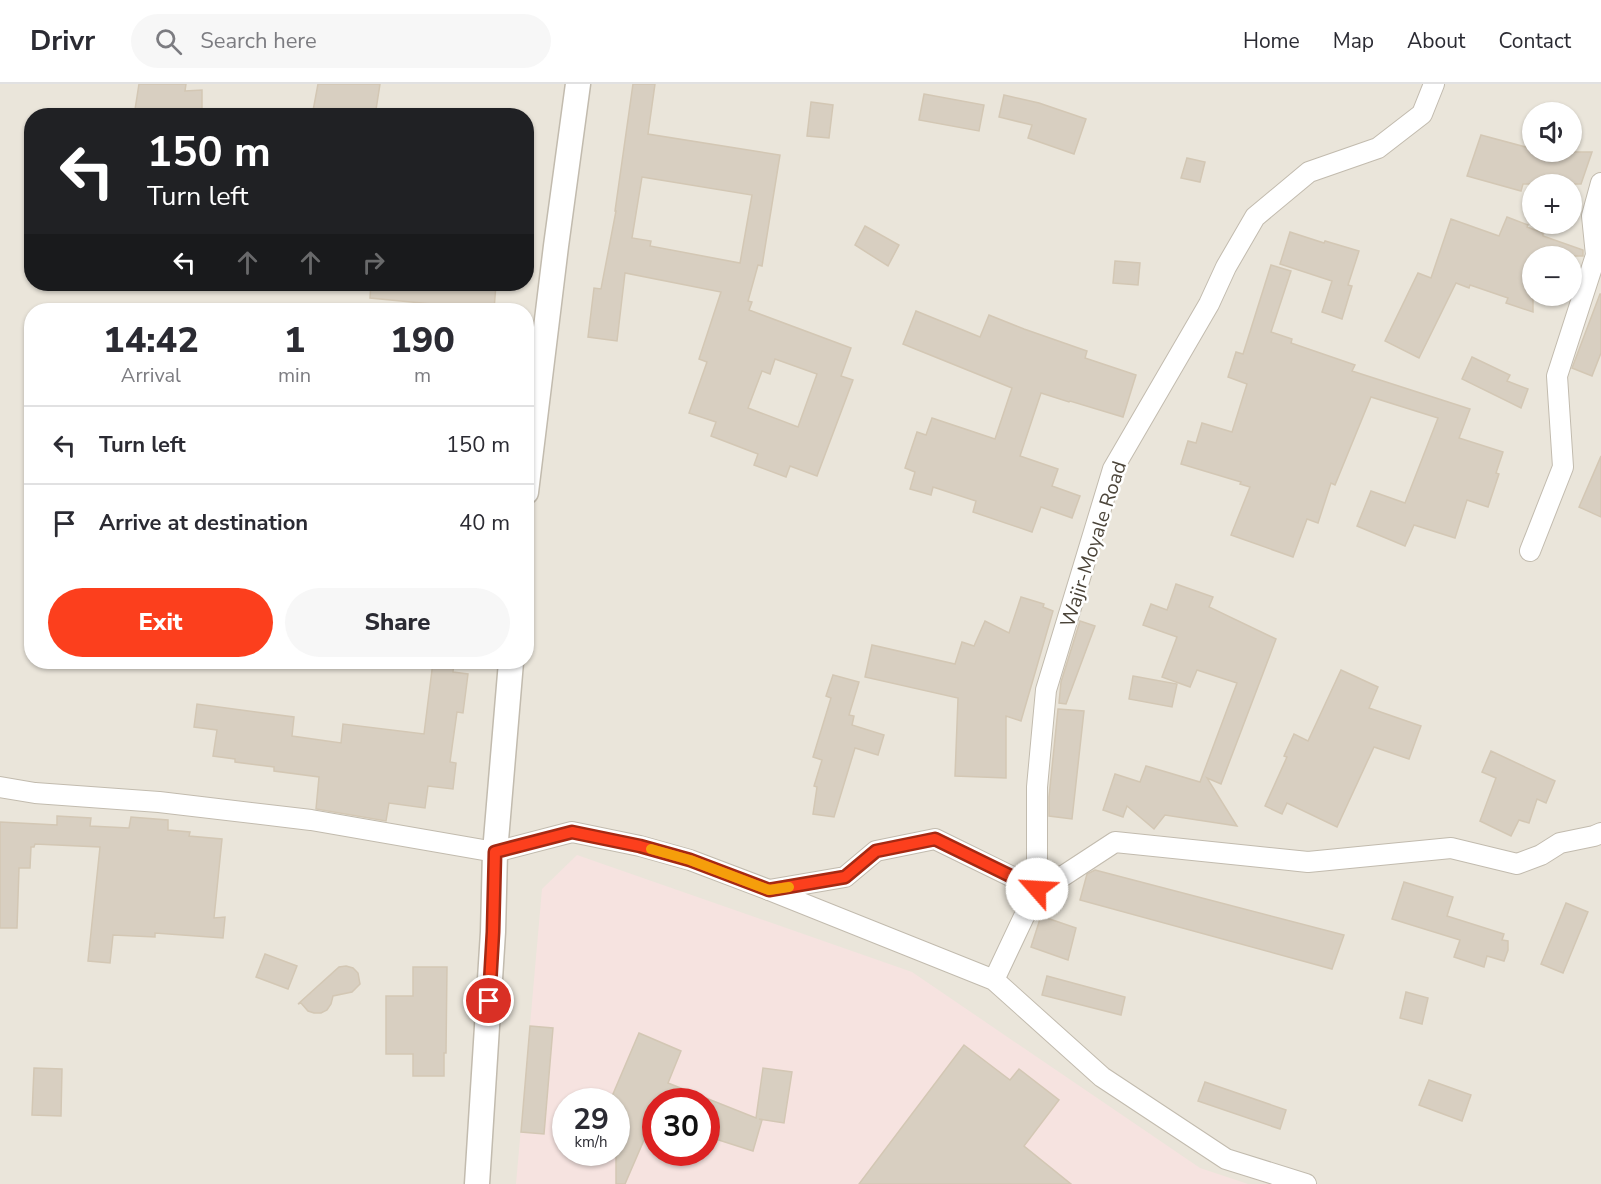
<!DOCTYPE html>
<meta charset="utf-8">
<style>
body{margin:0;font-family:"Nunito Sans",sans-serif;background:#f7f7f7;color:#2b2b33;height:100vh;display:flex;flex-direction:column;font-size:22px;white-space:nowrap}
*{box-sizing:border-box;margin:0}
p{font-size:20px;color:#7c7c81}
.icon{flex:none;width:33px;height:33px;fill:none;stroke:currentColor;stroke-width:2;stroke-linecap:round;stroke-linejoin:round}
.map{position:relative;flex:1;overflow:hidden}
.panel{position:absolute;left:24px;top:219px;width:510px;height:366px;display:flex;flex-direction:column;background:#fff;border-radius:24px;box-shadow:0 2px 4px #0004}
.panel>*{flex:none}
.banner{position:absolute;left:24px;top:24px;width:510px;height:183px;border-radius:24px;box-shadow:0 2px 4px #0004;background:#202124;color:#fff;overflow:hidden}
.controls{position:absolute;left:1522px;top:18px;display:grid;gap:12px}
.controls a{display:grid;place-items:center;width:60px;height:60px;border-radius:50%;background:#fff;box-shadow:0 2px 4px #0004;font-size:30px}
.speed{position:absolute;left:552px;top:1004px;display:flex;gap:12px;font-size:30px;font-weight:700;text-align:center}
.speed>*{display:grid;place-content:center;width:78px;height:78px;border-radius:50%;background:#fff;box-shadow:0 2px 4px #0004;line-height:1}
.speed small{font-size:15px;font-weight:400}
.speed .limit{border:9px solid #d22;background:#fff;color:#111}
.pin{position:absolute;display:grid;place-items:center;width:51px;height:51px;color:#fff;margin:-26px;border:3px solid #fff;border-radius:50%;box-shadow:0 2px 6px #0007}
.me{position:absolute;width:66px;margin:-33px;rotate:296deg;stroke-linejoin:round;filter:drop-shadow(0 0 4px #0008)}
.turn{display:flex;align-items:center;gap:21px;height:126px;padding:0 24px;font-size:27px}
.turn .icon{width:78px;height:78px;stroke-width:2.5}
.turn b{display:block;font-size:42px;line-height:51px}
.lanes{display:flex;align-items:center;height:57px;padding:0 24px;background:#0003;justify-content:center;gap:30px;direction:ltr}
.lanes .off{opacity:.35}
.eta{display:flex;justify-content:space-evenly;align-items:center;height:102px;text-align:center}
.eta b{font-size:36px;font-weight:800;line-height:42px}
.button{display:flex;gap:12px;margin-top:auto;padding:12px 24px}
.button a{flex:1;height:69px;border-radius:36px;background:#fc3f1d;color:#fff;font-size:24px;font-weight:800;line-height:69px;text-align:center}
.button a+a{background:#f7f7f7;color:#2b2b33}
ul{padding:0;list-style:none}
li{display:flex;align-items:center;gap:18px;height:78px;padding:0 24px;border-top:2px solid #e1e1e2}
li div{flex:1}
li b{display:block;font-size:22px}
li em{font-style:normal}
header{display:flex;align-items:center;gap:36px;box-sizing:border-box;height:84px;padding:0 30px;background:#fff;border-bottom:2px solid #e1e1e2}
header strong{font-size:28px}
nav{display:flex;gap:33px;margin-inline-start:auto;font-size:21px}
.search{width:420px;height:54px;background:#f7f7f7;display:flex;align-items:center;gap:15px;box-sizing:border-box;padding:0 21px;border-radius:33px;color:#7c7c81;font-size:22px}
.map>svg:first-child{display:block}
.residential{fill:#eae5da;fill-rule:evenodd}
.medical{fill:#f6e3e0;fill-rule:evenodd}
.building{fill:#d8cfc1;stroke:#d3c7b4;stroke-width:1.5;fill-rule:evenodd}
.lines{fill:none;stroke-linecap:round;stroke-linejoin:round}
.minor-casing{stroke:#c2bbae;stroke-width:22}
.tertiary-casing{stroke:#c2bbae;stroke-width:27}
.minor{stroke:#fff;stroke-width:20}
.tertiary{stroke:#fff;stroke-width:24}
.route-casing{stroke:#a42913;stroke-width:15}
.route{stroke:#fc3f1d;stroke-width:10}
.slow{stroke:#f59e0b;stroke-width:10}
.labels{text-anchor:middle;stroke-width:5;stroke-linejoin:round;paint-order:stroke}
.street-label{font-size:20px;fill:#4b4439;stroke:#fff}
</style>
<header>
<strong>Drivr</strong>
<div class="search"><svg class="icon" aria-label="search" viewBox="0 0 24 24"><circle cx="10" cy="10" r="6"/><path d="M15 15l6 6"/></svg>Search here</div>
<nav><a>Home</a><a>Map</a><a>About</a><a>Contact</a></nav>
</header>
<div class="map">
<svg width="1601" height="1100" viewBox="0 0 1601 1100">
<rect width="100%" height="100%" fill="#f6f3ec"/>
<path class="residential" d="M0,0H1601V1100H0ZM1533,28H1572V68H1533ZM32,32H526V200H32ZM1533,100H1572V140H1533ZM1533,172H1572V212H1533ZM32,226H526V578H32ZM566,1017H616V1068H566ZM656,1017H706V1068H656Z"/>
<path class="medical" d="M577,771L912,888L1200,1084L1248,1100H516L542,805ZM566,1017H616V1068H566ZM656,1017H706V1068H656Z"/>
<g class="building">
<path d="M139,0H186L185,7L202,6V32H134Z"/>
<path d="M318,0H380L375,32H312Z"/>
<path d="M633,0H655L648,50L780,71L762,182L758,181L748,217L752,218L749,226L851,264L841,292L853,296L817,392L790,382L786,393L754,381L758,370L711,352L716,338L689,329L707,278L699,275L721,208L625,189L617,257L588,253L594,204L601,205L616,127H615ZM642,93L752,111L740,179L650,162L651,157L632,154ZM775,275L817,290L798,343L748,324L762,287L770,290Z"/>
<path d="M924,10L984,21L979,47L919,36Z"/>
<path d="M1004,11L1039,19L1086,35L1074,70L1028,54L1032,41L999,33Z"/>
<path d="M811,18L833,21L829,54L807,52Z"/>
<path d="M1481,51L1533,65V68H1592L1581,100H1523L1521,107L1467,92Z"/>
<path d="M1187,74L1205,78L1200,98L1181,94Z"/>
<path d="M1507,133L1528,141L1527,143L1543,149V152L1583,166V172H1533V228L1506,219L1508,214L1470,201L1469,204L1456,199L1419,274L1385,257L1418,189L1431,194L1451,135L1499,152Z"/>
<path d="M865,142L899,161L888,182L855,161Z"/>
<path d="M1290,148L1324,159L1325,157L1359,167L1348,201L1352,202L1342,235L1322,228L1332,197L1280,180Z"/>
<path d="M1115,177L1140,179L1138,201L1113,199Z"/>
<path d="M1271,181L1291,187L1271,248L1292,255L1291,259L1355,281L1352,287L1470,325L1459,354L1503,368L1496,389L1499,390L1488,423L1467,416L1455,454L1414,441L1405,462L1357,442L1371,407L1405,419L1438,334L1371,313L1335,401L1331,399L1318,439L1307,435L1293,473L1231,451L1250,403L1240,400L1241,398L1181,380L1188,357L1196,359L1202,339L1232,348L1247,300L1228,293L1236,268L1243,270Z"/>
<path d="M371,200H496L494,226L370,214Z"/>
<path d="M1600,210H1601V269L1592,292L1572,284Z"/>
<path d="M916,227L980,253L989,231L1024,245L1087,267L1085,274L1136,291L1123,333L1070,317L1069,318L1041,309L1020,372L1058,385L1052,402L1080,412L1072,434L1041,423L1032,448L973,428L976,417L933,403L931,411L910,405L915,388L905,384L917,348L926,351L932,334L995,355L1012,304L903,260Z"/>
<path d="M1472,273L1510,291L1507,297L1528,305L1521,324L1462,295Z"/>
<path d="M1601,372V433L1579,423Z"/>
<path d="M1176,500L1213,513L1209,523L1276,555L1221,700L1207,694L1237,742L1165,731L1154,745L1127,722L1123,733L1103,726L1115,690L1140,698L1146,682L1200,698L1237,599L1197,586L1190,603L1162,593L1177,553L1143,541L1151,520L1167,526Z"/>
<path d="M1021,513L1044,520L1043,523L1053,527L1021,637L1006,632V694L955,692L958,614L865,593L872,561L955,580L962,558L974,562L985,537L1009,549Z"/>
<path d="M1080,537L1095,542L1066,620L1059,619L1061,598Z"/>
<path d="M433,578H454L453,588L468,590L463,629L457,628L450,678L456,679L453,705L428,702L425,724L389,719L386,737L316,725L319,693L274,687V683L235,678V675L213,672L217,646L194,643L197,620L294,633L292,652L341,659L343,640L424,650Z"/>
<path d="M1341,586L1378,603L1369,624L1421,642L1409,675L1374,663L1337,743L1287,719L1282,730L1265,722L1287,673L1284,672L1294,650L1308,657Z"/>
<path d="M833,591L859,598L849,631L854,632L852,641L884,651L878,671L855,664L834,733L813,730L817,703L814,702L822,676L813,673L831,614L826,612Z"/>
<path d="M1133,592L1177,600L1172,623L1129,615Z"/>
<path d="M1058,625L1084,627L1072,735L1049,732V713Z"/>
<path d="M1491,667L1555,697L1546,719L1537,715L1529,739L1519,736L1511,752L1480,737L1496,694L1482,688Z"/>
<path d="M57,732L91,734L90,742L129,744L131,733L168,736V746L190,748L189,752L222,755L214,834L225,833L223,854L155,849V853L113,851L110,879L88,877L100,763L35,760L34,763H31L30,784H19L17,844H0V738L57,741Z"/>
<path d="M1095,786L1344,851L1332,885L1080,816L1087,790Z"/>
<path d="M1404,798L1453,813L1447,832L1504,850L1502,856L1508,857V866L1504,877L1487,872L1484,883L1454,873L1460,856L1392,835Z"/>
<path d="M1566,819L1588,828L1563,889L1541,880Z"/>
<path d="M1041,832L1076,844L1068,876L1031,863Z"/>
<path d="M265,870L297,882L288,905L256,893Z"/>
<path d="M346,882L353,884L358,889L360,900L352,908L333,912L331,920L327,926L321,929H314L308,927L301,919L298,920L339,883Z"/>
<path d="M413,883H447L446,969H444V992H413V970H386V912H413Z"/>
<path d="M1047,892L1125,913L1121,931L1042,911Z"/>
<path d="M1406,908L1428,914L1422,940L1400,934Z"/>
<path d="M530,942L553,944L544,1050L521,1048Z"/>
<path d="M639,949L681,967L668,999L756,1034L763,984L792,988L784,1039L759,1035L762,1036L753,1067L706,1052V1017H656V1028L625,1100H616V1017H610Z"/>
<path d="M964,961L1010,996L1019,985L1059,1016L1024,1062L1071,1100H859Z"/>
<path d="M34,984L62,985L61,1032L32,1031Z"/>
<path d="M1429,996L1471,1011L1462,1037L1419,1021Z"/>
<path d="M1205,998L1286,1026L1280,1045L1198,1017Z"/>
</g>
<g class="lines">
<g class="minor-casing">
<g id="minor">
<path d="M1530,467L1563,383L1557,292L1596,171L1592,132L1601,99"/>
<path d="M0,703L35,709L159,718L311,736L495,768L572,748L640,762L690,776L769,806L994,896L1102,993L1226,1075L1306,1100"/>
<path d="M769,806L845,793L876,767L935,755L1037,805L1060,794L1115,758L1308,778L1451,764L1517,780L1541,771L1560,759L1594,752L1601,749"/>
<path d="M994,896L1037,805V703L1046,606L1113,385L1209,220L1226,183L1255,133L1309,88L1378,64L1422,30L1434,0"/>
</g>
</g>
<g class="tertiary-casing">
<g id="tertiary">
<path d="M526,408L556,162L578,0"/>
<path d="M477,1100L493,848L495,768L511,578"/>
</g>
</g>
<use href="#minor" class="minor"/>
<use href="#tertiary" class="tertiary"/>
</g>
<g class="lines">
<g class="route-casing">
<path id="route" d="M489,917L493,848L495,768L572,748L640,762L690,776L769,806L845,793L876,767L935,755L1037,805"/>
</g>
<use href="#route" class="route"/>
<path class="slow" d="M651,765L690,776L769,806L789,803"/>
</g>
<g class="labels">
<g class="street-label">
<text transform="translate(1093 460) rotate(-72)" y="7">Wajir-Moyale Road</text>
</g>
</g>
</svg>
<div class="controls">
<a><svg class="icon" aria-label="sound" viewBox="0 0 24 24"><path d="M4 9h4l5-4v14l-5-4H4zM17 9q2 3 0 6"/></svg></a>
<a>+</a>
<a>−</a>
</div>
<div class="speed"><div>29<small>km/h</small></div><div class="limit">30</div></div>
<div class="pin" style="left:489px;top:917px;background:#d93025"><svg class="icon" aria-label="arrive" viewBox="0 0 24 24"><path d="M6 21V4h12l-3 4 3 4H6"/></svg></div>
<svg class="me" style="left:1037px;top:805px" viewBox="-20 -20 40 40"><circle r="19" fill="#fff"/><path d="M0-13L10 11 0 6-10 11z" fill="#fc3f1d"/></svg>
<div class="banner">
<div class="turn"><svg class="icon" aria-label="left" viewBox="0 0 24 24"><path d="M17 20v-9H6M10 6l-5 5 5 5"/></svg><div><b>150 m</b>Turn left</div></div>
<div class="lanes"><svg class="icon" aria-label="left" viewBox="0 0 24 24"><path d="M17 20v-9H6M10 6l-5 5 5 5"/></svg><svg class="icon off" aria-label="ahead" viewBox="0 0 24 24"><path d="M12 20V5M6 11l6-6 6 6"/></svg><svg class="icon off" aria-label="ahead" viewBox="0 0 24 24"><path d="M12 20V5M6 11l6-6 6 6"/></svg><svg class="icon off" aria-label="right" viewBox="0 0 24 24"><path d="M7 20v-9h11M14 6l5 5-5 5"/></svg></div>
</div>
<section class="panel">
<div class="eta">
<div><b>14:42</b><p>Arrival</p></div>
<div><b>1</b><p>min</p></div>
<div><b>190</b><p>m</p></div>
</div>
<ul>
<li><svg class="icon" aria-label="left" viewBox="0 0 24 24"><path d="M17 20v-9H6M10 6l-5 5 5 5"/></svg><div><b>Turn left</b></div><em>150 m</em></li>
<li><svg class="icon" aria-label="arrive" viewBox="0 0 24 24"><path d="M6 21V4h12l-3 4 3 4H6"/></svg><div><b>Arrive at destination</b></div><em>40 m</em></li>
</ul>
<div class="button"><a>Exit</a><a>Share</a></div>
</section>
</div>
